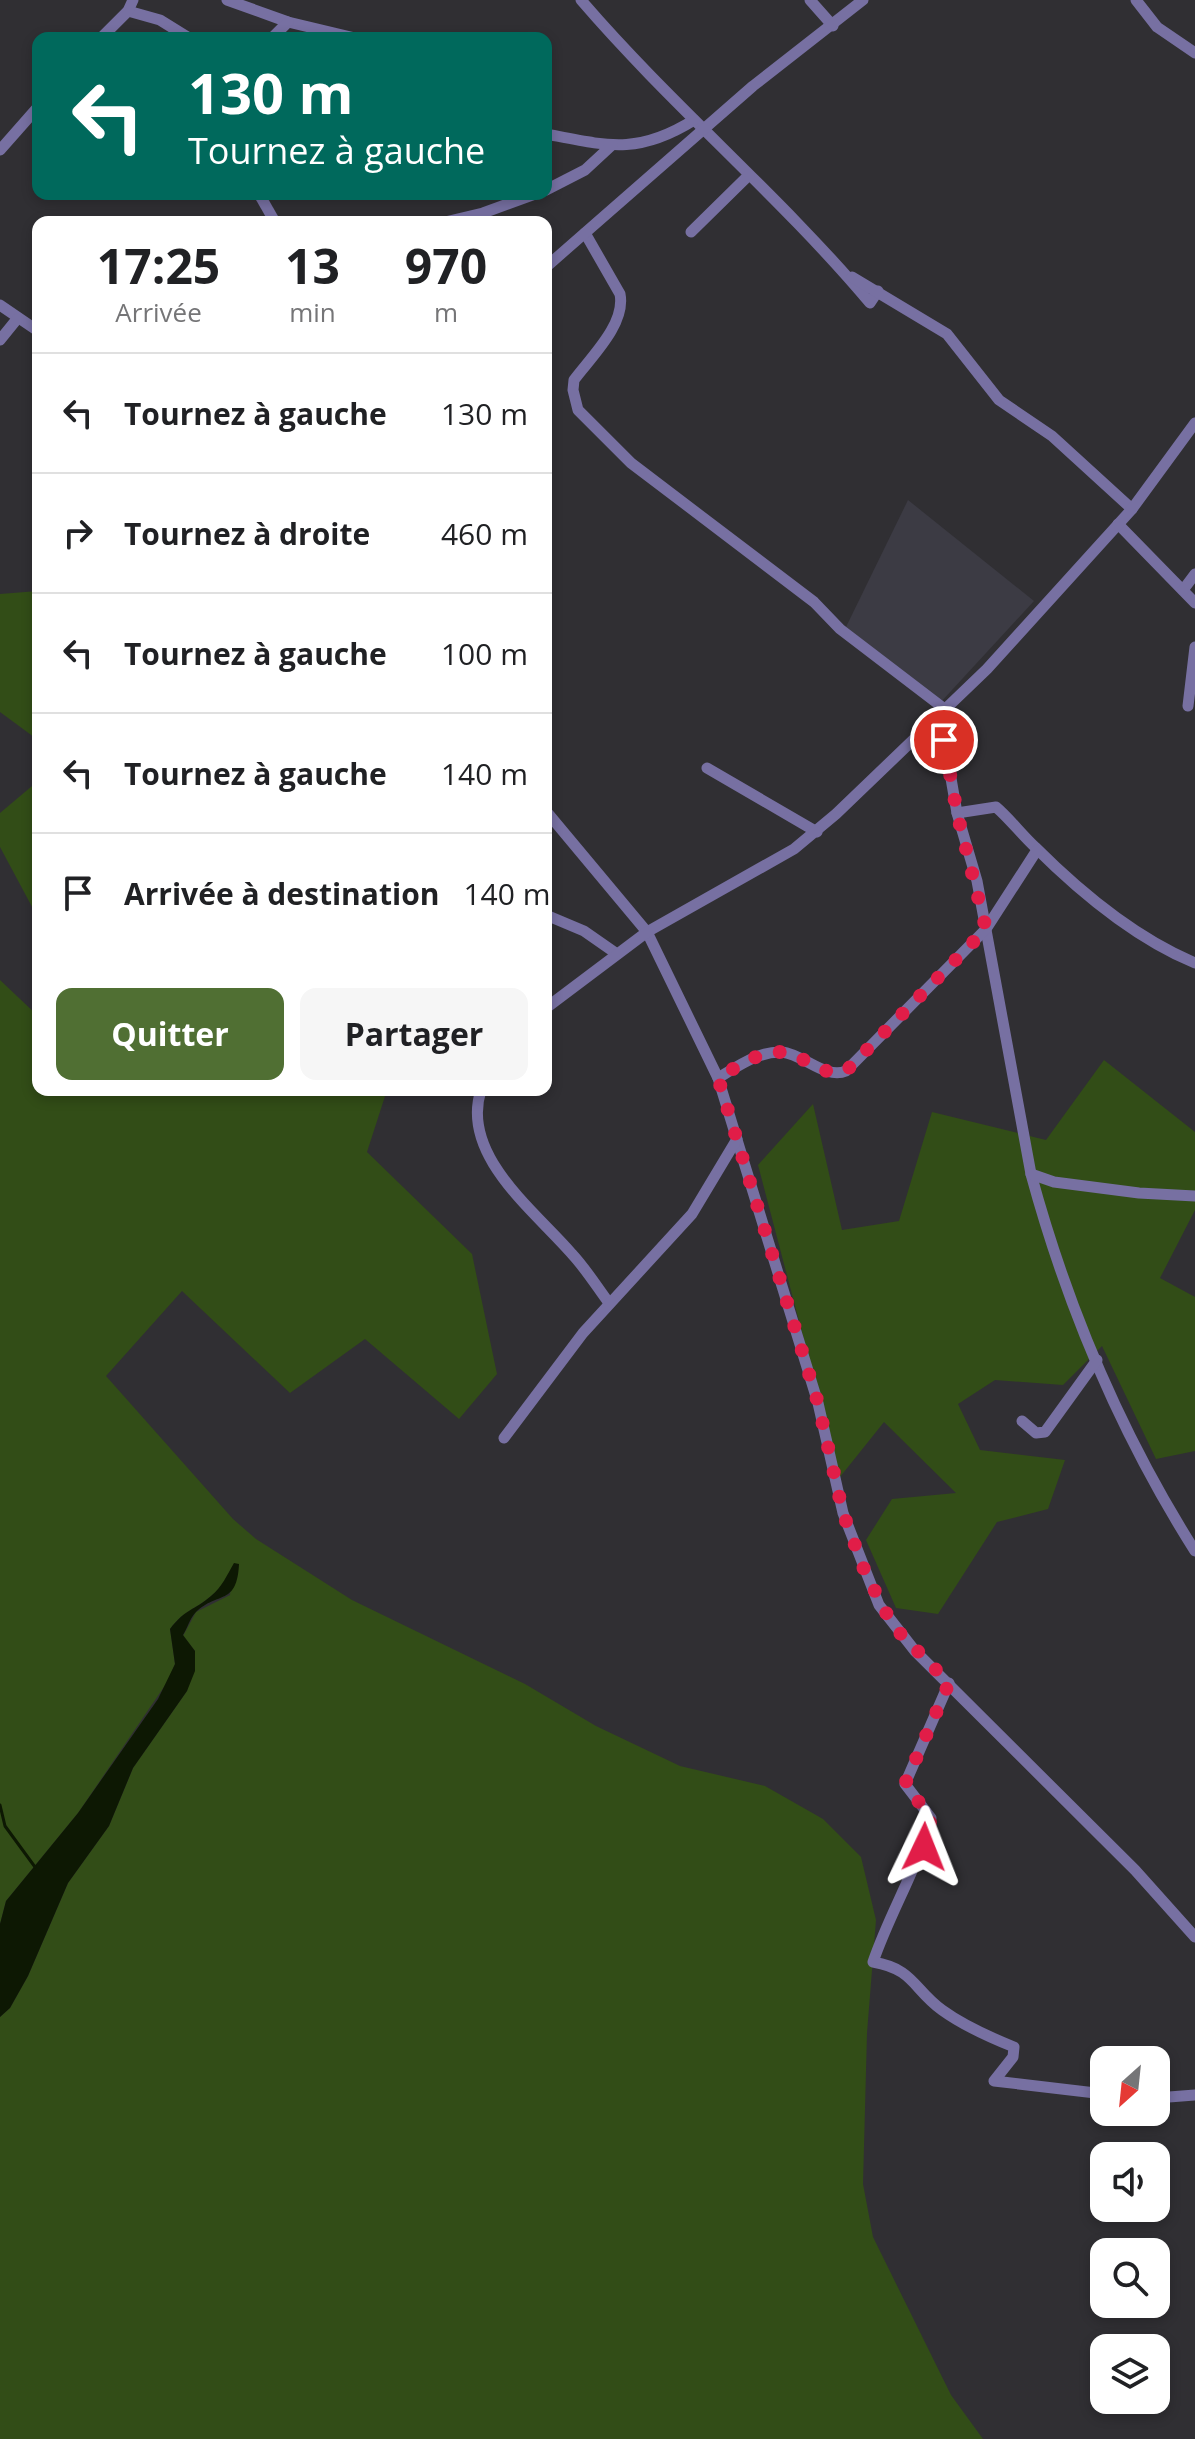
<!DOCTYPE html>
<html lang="fr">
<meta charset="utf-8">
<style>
body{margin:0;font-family:"Open Sans",sans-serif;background:#f6f6f6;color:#202124;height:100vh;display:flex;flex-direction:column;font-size:30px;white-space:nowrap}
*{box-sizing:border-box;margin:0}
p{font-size:26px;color:#757577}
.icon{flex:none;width:44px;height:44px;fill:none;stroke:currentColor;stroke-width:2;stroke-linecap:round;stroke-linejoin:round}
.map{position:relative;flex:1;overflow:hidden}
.side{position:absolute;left:32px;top:216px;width:520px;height:880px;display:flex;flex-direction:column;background:#fff;border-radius:16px;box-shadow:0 4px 12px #0003}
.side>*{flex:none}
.top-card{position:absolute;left:32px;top:32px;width:520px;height:168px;border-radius:16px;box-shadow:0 4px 12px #0003;background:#00695c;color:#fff;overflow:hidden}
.needle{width:52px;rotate:207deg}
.fabs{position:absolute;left:1090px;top:2046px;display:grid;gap:16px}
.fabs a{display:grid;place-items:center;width:80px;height:80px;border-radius:16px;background:#fff;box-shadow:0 4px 12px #0003;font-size:40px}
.pin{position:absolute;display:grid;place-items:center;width:68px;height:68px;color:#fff;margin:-34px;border:4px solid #fff;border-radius:50%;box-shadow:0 2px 8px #0007}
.me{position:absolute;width:88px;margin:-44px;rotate:2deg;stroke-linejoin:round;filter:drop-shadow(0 0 6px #0008)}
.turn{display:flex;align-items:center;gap:28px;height:168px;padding:0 24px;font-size:36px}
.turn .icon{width:104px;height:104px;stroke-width:2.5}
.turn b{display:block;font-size:56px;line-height:68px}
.eta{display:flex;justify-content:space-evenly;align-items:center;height:136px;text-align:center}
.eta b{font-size:48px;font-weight:700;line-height:56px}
.button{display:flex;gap:16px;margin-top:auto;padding:16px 24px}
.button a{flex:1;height:92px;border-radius:16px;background:#506f33;color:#fff;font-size:32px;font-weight:700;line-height:92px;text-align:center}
.button a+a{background:#f6f6f6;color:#202124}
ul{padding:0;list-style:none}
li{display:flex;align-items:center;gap:24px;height:120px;padding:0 24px;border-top:2px solid #e0e0e0}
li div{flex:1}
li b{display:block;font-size:30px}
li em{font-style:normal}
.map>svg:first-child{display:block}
.built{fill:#3c3b44}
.green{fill:#324d17}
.water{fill:#0d1803}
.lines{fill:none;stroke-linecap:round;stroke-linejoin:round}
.stream{stroke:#0d1803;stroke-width:3}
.minor{stroke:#7770a2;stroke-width:11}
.route{stroke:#e11d48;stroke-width:14;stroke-dasharray:0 25.2}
</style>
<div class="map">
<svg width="1195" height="2439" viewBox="0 0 1195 2439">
<rect width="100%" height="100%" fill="#302f33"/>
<path class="built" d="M908,500L1034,601L940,703L846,627Z"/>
<g class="green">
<path d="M38,591V740L0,712V594Z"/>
<path d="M38,781V918L0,847V813Z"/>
<path d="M0,980L38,1016V1090H387L367,1152L472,1254L497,1374L459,1419L365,1339L290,1393L182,1291L106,1376L233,1519L256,1539L352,1600L525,1684L596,1726L680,1766L765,1786L823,1819L861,1857L876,1920L867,2033L863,2184L873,2237L951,2395L983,2439H0V2017L10,2008L28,1976L68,1883L109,1826L133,1768L187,1691L195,1651L183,1636L196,1612L230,1595L234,1564C227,1576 222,1588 211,1596C195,1610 184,1610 170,1629L175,1664L168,1681L78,1813L6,1901L0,1924Z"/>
<path d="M1104,1060L1195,1132V1210L1160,1278L1195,1297V1451L1156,1459L1102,1346L1063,1385L995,1380L958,1404L980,1450L1065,1460L1048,1509L997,1522L938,1614L896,1608L866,1540L892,1499L956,1493L884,1422L840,1477L758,1165L813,1104L842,1230L899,1221L932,1112L1046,1140Z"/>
</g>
<path class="water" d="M234,1563L239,1564C237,1606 218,1591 196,1612C190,1618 187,1629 183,1635L195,1651V1671L187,1691L133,1768L109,1826L68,1883L28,1976L10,2008L0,2017V1924L6,1901L78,1813L158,1699L175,1664L170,1629C186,1608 194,1611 211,1596C222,1587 227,1575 234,1563Z"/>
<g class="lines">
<path class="stream" d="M0,1805L5,1826L35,1867"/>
<g class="minor">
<path d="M227,0L288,22L355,38"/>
<path d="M581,0C672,106 780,196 870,303L878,291"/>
<path d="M810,0L833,26"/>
<path d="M1136,0L1157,27L1195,53"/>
<path d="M128,11L160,20L189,38"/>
<path d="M101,38L128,11L133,0"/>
<path d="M272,38L288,22"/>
<path d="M546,134C608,146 638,155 694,120"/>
<path d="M0,150L38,107"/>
<path d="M546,190L585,170L612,145"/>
<path d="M259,194L275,222"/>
<path d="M445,222L483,213L535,194"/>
<path d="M691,232L749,175"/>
<path d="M585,233L620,294C626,324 591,357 574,380L573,390L578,410L631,463L814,602L840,629L946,710"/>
<path d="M546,267L753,86L863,0"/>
<path d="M852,277L947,334L999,400L1052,436L1132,509"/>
<path d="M0,305L38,331"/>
<path d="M0,340L17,319"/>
<path d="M1118,524L1195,603"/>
<path d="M1183,590L1195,574"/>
<path d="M1188,706L1195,647"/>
<path d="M940,715L957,813L977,881L1031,1174C1067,1306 1122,1436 1195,1551"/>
<path d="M707,768L817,832"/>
<path d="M546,811L647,932L718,1078L818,1403L843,1513L879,1605L915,1651L1135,1870L1195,1937"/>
<path d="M957,813L996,807C1010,819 1021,834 1035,847C1081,893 1135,938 1195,963"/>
<path d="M546,915L584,931L617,954"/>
<path d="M546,1008L647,932L794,849L836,814L987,669L1132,509L1195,423"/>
<path d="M718,1078C737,1067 758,1051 782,1052C803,1054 826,1080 846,1071L986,929L1037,850"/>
<path d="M481,1090C460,1155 534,1210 572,1254C586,1269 597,1287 609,1303"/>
<path d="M1031,1174L1054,1182L1139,1193L1195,1196"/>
<path d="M1022,1421L1036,1433L1045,1432L1097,1360"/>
<path d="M504,1438L583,1333L692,1214L737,1139"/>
<path d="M949,1683L905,1784L931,1818C918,1868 890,1912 873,1962C914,1969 913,1989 942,2010C964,2026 989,2037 1014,2047L1013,2057L994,2081L1104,2094"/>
<path d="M1156,2098L1195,2095"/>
</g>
</g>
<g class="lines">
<path class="route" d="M924,1847L931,1818L905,1784L949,1683L893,1626L865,1572L843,1513L818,1403L718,1078C737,1067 758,1051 782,1052C803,1054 826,1080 846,1071L986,929L957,813L944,740"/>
</g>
</svg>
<div class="fabs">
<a><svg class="needle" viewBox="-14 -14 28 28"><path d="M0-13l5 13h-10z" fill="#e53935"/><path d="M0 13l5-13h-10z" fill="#757577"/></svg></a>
<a><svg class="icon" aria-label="sound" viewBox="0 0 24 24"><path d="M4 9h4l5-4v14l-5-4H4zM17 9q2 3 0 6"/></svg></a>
<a><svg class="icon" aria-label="search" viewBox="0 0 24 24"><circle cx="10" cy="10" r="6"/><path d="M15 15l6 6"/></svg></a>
<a><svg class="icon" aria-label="layers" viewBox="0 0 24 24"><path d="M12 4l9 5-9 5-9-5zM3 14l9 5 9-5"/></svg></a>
</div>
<div class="pin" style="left:944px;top:740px;background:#d93025"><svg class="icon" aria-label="arrive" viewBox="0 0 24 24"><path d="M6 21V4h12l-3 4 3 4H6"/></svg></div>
<svg class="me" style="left:924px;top:1847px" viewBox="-20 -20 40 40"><path d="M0-17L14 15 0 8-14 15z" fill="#e11d48" stroke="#fff" stroke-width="4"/></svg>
<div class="top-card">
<div class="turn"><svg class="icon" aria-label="left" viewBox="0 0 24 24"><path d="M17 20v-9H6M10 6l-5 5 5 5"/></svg><div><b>130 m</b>Tournez à gauche</div></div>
</div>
<section class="side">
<div class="eta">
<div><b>17:25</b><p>Arrivée</p></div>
<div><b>13</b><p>min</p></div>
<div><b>970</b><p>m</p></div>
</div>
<ul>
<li><svg class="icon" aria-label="left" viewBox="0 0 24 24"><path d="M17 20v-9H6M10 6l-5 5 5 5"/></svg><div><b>Tournez à gauche</b></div><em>130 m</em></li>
<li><svg class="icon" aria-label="right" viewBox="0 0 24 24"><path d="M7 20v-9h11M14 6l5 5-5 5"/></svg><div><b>Tournez à droite</b></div><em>460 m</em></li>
<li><svg class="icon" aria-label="left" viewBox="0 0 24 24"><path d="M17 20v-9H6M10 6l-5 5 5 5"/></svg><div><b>Tournez à gauche</b></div><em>100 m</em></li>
<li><svg class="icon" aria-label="left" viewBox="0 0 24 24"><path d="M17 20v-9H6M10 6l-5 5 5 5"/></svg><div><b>Tournez à gauche</b></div><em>140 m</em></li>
<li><svg class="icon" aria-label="arrive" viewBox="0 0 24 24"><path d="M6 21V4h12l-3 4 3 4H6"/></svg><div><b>Arrivée à destination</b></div><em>140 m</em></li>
</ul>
<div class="button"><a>Quitter</a><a>Partager</a></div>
</section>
</div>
